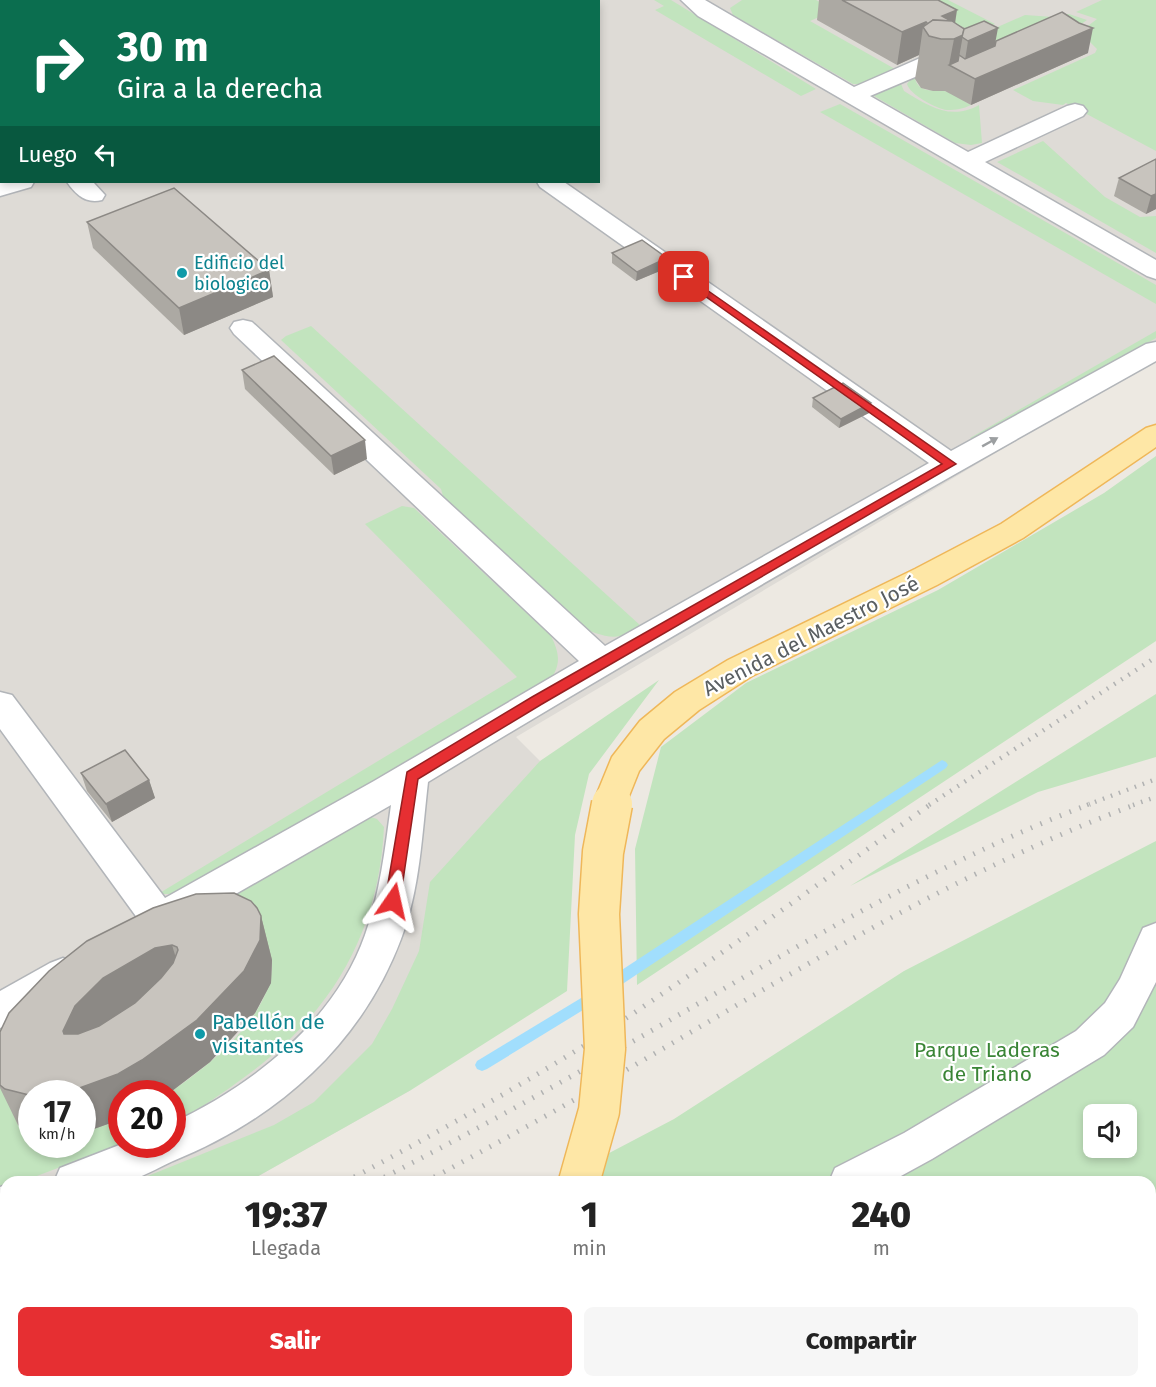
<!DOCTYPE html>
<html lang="es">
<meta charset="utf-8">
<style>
body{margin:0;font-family:"Fira Sans",sans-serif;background:#f6f6f6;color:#222;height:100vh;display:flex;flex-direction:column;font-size:22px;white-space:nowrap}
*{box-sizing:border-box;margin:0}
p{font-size:20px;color:#767676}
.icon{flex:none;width:33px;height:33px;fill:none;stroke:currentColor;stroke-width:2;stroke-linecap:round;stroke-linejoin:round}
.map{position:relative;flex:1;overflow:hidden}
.panel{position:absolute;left:0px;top:1176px;width:1156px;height:212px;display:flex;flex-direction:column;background:#fff;border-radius:18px 18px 0 0;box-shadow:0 3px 9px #0003}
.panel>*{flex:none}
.hud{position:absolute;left:0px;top:0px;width:600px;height:183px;box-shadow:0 3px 9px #0003;background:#0b6e4f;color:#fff;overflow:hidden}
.tools{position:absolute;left:1083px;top:1104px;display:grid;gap:12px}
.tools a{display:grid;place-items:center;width:54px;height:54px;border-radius:9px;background:#fff;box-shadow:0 3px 9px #0003;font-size:30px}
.speed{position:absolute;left:18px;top:1080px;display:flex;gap:12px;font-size:30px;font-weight:700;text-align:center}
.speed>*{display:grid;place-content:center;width:78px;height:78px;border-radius:50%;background:#fff;box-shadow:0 3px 9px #0003;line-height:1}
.speed small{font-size:15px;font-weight:400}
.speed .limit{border:9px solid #d22;background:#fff;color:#111}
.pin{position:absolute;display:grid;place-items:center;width:51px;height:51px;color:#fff;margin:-26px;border-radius:12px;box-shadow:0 3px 9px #0006}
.me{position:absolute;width:66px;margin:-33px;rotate:11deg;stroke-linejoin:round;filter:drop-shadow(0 0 4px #0008)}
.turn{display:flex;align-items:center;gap:21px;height:126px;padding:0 18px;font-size:27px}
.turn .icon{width:78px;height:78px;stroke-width:2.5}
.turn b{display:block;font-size:42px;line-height:51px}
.then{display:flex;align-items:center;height:57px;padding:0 18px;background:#0003;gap:12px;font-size:22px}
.eta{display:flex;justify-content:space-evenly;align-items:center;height:102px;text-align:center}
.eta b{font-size:36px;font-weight:800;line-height:42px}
.primary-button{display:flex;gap:12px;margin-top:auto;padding:12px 18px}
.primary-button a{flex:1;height:69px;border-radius:9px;background:#e62f32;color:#fff;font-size:24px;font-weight:800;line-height:69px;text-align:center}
.primary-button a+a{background:#f6f6f6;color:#222}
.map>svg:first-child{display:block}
.industrial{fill:#dedbd6;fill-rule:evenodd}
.green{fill:#c2e4be;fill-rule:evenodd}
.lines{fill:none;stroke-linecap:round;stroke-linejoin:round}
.stream{fill:#a1defd;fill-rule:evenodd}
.minor-casing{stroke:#b2b5b9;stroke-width:3}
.major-casing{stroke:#efb759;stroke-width:3}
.minor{fill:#fff;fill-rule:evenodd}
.major{fill:#fee7a6;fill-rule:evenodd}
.rail-far1{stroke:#b1b2b2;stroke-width:4.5;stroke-dasharray:1.5 7;stroke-linecap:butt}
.rail{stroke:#b1b2b2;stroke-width:5;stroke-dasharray:1.5 9;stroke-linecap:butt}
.major-bridge-far1-casing{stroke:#efb759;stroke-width:34;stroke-linecap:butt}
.major-bridge-casing{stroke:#efb759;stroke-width:43;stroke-linecap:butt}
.major-bridge-far1{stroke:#fee7a6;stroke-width:31}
.major-bridge{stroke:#fee7a6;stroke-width:40}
.wall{fill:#aca9a3}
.shaded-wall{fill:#8c8985}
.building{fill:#c8c4be;stroke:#8c8985;stroke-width:1.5;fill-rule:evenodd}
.oneway{fill:#9c9fa1}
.route{fill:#e62f32;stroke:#961f20;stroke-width:1.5}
.culture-dot{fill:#0f9aa8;stroke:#fff;stroke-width:2}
.labels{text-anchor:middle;stroke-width:4.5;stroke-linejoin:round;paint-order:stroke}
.far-culture-label{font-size:18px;fill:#0d838f;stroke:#fff;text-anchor:start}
.street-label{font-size:21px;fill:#5a5f62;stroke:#fff}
.culture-label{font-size:21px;fill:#0d838f;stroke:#fff;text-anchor:start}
.park-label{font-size:21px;fill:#3a8536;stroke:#fff}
</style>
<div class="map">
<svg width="1156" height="1387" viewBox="0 0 1156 1387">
<rect width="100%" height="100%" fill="#ede9e2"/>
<path class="industrial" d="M0,0H1156V358L516,737L540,761L411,1090L248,1182H6V1312L0,1315ZM2,2H598V182H2ZM32,1094H82V1144H32ZM122,1094H172V1144H122Z"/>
<g class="green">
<path d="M654,0H671L816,89L801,96L655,10L664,6Z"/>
<path d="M742,0H816L835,10L810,21L895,69L861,84H853L733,15L730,8Z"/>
<path d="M876,0H948L995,24L955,41Z"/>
<path d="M1102,0H1156V151L1066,103L1063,105L1033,101L1013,90L1095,53L1097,49L1088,40L1076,35L1097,19L1076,12Z"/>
<path d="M1069,14L1087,20L1068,33L993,62L959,44L1025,15L1053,17Z"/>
<path d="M920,74L915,79C920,94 933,89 944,91C953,92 963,101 971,105C963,109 956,110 947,110C937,109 910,95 907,84L911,79Z"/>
<path d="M903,79L901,84L904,91C929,106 950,121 979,105L982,143L971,145L955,143L874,96L875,91Z"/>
<path d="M840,104L1156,285V304L820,112Z"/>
<path d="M1043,141L1105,197L1140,217L1156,216V253L997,162Z"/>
<path d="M311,326L641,626C618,644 601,636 576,625L446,506L441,489L281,340L286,336Z"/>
<path d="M1156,331V338L997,430L974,439L970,438Z"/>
<path d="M1156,456V641L637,985L635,849L661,747L746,683L938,590L1104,493Z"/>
<path d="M402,506L414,508L551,636C562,658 560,668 545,687L181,894H158L517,677L365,524Z"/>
<path d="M659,680L589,774L575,835L567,991L411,1090L248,1182H133L274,1125L314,1102L372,1044L392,1009L419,951L430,882L540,761Z"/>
<path d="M1156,694V757L1038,792L850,886Z"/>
<path d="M368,816L377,819L384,827C379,933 331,1014 246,1076C223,1093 199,1110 173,1122L172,1094L169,1093C210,1065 275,1014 272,959L118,955Z"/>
<path d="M1156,841V1239L1151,1243L1150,1182H554L674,1119L904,971ZM1094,1114H1126V1148H1094Z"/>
<path d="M117,956L10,1105L18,1125L31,1132L32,1144H82L83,1132L121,1120V1144L21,1182H6V1187L0,1189V1026Z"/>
<path d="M91,1382H935L926,1387H76Z"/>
</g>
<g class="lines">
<g class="stream">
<path d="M942,760L946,762L948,765L946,768L615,989L610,991L605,989L603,985L605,981Z"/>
<path d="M596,989L601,991L603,995L601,999L487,1069L482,1071L477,1069L475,1065L477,1061Z"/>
</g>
<g class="minor-casing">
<g id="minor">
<path d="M274,0H297L298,2H275Z"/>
<path d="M504,0H528L503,2Z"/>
<path d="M681,0H705L854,87L918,59L926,57L934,59L937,64L934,69L870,96L968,152L1067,106L1075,104L1083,106L1087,111L1083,116L985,162L1156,260V279L1147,276L698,16Z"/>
<path d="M0,181H2L34,182L31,187L0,196Z"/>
<path d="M67,182H93L105,195L102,200C86,204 76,195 67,182Z"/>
<path d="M537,182H564L951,451L1146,344L1156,342V361C911,498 668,636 428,782C422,834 420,890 401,939C361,1045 277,1119 173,1161C158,1168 139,1179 123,1182C103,1186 75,1182 54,1182L60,1168L122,1144H172V1123C252,1086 335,1021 365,935C380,893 385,849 391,805L178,927L159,934L146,930L0,729V692L12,695L165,898L374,781L579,661L234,334L230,328L234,322L243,320L252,322L605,646L929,463L540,187Z"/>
<path d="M1156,923V982L1133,1027L1104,1055L932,1159L890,1182H829L835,1168L904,1133L1076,1031L1105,1003L1120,979L1143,928Z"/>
<path d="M63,958L76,963L82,974L76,985L14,1023L0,1028V991L50,963Z"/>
<path d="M6,1185V1225L0,1227V1187Z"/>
<path d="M501,1382H550L548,1387H499Z"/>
</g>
</g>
<g class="major-casing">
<g id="major">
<path d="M1156,425V447L1023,538L937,585L752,676L699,710L664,739L639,771L625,806L613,810L601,806L596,796L612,757L640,721L675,692L728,660L915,569L1001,524L1146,428Z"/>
<path d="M367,1382H420L418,1387H365Z"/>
</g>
</g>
<use href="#minor" class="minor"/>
<use href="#major" class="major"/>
<g class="rail-far1">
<path d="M929,805L1156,657"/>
<path d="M1087,805L1156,779"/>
<path d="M1133,805L1156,797"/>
</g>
<g class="rail">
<path d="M345,1182C429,1137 512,1091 593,1040C708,965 819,883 931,804"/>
<path d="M375,1182C475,1131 573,1076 670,1020C806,941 943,860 1090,804"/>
<path d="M425,1182C513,1135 600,1086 686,1035C832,949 978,863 1137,804"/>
<path d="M0,1317L6,1316"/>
<path d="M0,1342L6,1340"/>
</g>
<g class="major-bridge-far1-casing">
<path id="major-bridge-far1" d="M611,805L613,796"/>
</g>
<g class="major-bridge-casing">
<path id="major-bridge" d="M579,1182L599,1111L605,1049L599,914L603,852L612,804"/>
</g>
<use href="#major-bridge-far1" class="major-bridge-far1"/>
<use href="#major-bridge" class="major-bridge"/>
</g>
<g class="wall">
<path d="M298,0H384V2H300Z"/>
<path d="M819,0H938L955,23L965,28L996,41L1088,53L971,105L945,91H933L921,88L915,79L919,55L897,65L817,20Z"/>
<path d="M1156,159V209L1146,214L1114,196L1119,178Z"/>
<path d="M87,222L269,270L273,297L184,335L93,248Z"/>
<path d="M612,253L667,258V268L636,281L612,263Z"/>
<path d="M242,370L367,459L334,475L245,389Z"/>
<path d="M813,398L871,403L869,413L839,428L812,407Z"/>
<path d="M81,773L149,780L155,798L112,822L87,791Z"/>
<path d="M251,901L261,916L272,960L271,983L255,1013L210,1062L168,1094H122V1119L91,1130L82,1132V1094H32V1131L25,1130L18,1125L0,1088V1032Z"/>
<path d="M1156,1259V1387H1083L1079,1382H1150V1262Z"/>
</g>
<g class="shaded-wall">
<rect x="330" y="0" width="16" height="2"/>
<rect x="348" y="0" width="36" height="2"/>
<path d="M957,10L953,37L942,16Z"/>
<path d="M926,22L925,29L923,27L919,55L897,65L902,32Z"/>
<path d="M998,28L990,71L963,73L968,41Z"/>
<path d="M1093,28L1088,53L971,105L975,79Z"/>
<path d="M964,29L957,69L949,65L954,39Z"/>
<path d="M1156,194V209L1146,214L1151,196Z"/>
<path d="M667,258V268L636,281L637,272Z"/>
<path d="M269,270L273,297L184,335L179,308Z"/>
<path d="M871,403L869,413L839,428L841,419Z"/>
<path d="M365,440L367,459L334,475L331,456Z"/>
<path d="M149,780L155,798L112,822L106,804Z"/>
<path d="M261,916L272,960L271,983L255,1013L210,1062L168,1094H122V1119L91,1130L82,1110V1094H75L74,1090Z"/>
<path d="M172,945L185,988L81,1073L63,1031L75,1006L103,978L155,948Z"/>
</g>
<g class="building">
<path d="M842,0H938L957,10L942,16L951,21L933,20L928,24L926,22L902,32Z"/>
<path d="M1062,12L1079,23L1093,28L975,79L949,65L958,61L959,55L965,59L995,46L996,41Z"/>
<path d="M933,20L952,21L964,29L963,35L954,39H941L929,36L923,27Z"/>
<path d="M984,21L998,28L968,41L962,37L964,29Z"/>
<path d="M1156,159V194L1151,196L1119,178Z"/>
<path d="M174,188L269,270L179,308L87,222Z"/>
<path d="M642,240L667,258L637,272L612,253Z"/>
<path d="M274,356L365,440L331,456L242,370Z"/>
<path d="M843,383L871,403L841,419L813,398Z"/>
<path d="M125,750L149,780L106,804L81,773Z"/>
<path d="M234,893L251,901L257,908L261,916L260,940L244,971L197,1020L142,1060L118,1074L74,1090L44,1094H32V1095H29L5,1089L0,1085V1032L9,1013L49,971L87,941L153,908L196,894ZM172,945L177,947L178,950L173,963L161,978L135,1003L99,1026L78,1034H64L63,1031L75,1006L103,978L155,948Z"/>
<path d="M1156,1259V1276L1150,1270V1262Z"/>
<path d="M1150,1305L1156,1311V1387H1131L1127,1382H1150Z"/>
<path d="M980,1382H1024L1028,1387H972Z"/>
</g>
<defs><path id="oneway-solid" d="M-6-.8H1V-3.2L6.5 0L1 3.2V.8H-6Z" transform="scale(1.5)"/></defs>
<use class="oneway" href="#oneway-solid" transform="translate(990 442) rotate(-29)"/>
<path class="route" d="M684,274L956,464L542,704L418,779L400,901L398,905L393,907L387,905L385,901L407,772L532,697L942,464L681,279V275Z"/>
<g class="culture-dot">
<circle cx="182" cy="273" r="6"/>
<circle cx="200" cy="1034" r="6"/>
</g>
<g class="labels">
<g class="far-culture-label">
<text x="194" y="269">Edificio del<tspan x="194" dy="21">biologico</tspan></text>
</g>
<g class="street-label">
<text transform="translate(811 636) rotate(-27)" y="7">Avenida del Maestro José</text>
</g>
<g class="culture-label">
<text x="212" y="1029">Pabellón de<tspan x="212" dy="24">visitantes</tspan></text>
</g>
<g class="park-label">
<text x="987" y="1057">Parque Laderas<tspan x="987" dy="24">de Triano</tspan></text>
</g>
</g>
</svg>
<div class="tools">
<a><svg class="icon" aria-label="sound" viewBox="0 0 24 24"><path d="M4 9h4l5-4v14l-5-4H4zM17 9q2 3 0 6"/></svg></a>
</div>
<div class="speed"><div>17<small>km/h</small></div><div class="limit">20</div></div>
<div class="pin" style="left:684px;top:277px;background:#d93025"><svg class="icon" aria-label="arrive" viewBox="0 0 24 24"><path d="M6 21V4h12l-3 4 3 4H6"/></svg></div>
<svg class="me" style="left:393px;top:901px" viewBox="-20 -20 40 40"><path d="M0-17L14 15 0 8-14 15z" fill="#e62f32" stroke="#fff" stroke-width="4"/></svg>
<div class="hud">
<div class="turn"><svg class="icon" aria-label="right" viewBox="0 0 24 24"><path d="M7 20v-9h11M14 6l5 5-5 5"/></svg><div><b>30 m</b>Gira a la derecha</div></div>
<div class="then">Luego<svg class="icon" aria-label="left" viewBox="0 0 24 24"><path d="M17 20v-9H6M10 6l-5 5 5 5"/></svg></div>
</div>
<section class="panel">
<div class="eta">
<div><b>19:37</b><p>Llegada</p></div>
<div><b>1</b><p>min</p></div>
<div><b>240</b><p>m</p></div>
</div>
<div class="primary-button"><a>Salir</a><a>Compartir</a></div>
</section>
</div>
